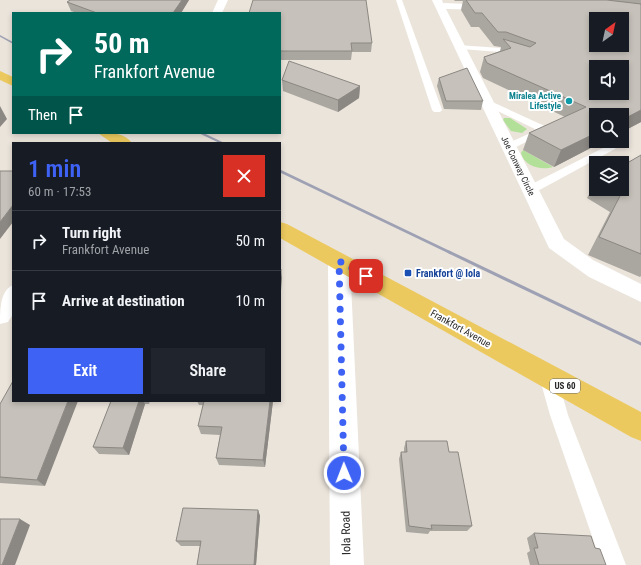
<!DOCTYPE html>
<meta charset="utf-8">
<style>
body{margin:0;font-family:"Roboto Condensed",sans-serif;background:#20242c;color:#f1f3f6;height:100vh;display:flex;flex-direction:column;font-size:15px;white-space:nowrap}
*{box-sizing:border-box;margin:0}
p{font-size:13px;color:#9ea1a6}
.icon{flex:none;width:22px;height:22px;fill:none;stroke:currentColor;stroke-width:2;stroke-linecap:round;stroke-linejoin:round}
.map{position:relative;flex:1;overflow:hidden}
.drawer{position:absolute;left:12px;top:142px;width:269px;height:260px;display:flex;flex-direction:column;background:#171b24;border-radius:0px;box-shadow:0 2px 6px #0003}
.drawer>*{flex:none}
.top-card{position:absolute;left:12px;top:12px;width:269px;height:122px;border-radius:0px;box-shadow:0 2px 6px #0003;background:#00695c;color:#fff;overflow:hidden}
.needle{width:26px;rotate:33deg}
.tools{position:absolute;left:589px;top:12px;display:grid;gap:8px}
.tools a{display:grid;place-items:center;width:40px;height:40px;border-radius:0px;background:#171b24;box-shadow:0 2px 6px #0003;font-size:20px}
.pin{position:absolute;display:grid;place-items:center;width:34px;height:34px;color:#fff;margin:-17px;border-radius:8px;box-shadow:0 2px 6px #0006}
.me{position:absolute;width:44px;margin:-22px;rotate:359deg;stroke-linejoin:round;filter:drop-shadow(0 0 3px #0008)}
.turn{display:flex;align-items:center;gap:14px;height:84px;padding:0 16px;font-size:18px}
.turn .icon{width:52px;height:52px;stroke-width:2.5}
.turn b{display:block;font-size:28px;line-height:34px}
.then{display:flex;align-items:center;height:38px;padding:0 16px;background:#0003;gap:8px;font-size:15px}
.round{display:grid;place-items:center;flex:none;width:42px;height:42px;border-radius:0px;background:#20242c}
.head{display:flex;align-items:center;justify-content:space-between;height:68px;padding:0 16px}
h1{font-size:24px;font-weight:600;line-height:30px;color:#3e62f4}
.button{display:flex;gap:8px;margin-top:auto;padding:8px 16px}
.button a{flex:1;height:46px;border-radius:0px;background:#3e62f4;color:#fff;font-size:16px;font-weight:600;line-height:46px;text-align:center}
.button a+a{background:#20242c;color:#f1f3f6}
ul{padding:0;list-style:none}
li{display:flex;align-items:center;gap:12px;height:60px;padding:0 16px;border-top:1px solid #363941}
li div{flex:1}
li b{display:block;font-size:15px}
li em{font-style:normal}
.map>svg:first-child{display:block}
.green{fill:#b2e098}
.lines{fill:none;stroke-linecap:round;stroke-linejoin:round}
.lane{fill:#fff;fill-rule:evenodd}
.street{fill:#fff;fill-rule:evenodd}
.primary{fill:#ecc95f;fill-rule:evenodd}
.rail-far3{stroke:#9ea1b3;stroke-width:1.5}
.rail-far2{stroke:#9ea1b3;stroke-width:2}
.rail-far1{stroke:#9ea1b3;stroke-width:2.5}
.rail{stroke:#9ea1b3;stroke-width:3}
.wall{fill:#aaa6a0}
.shaded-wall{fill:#8b8782}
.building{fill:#c6c1ba;stroke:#8b8782;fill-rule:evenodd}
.route{stroke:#3e62f4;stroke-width:7;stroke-dasharray:0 12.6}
.culture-dot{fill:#0f9aa8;stroke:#fff;stroke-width:1.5}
.transit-dot{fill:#1a4fb4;stroke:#fff;stroke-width:1.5}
.labels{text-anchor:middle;stroke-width:4;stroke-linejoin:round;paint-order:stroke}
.far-culture-label{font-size:9px;font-weight:bold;fill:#0d838f;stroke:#fff;text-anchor:end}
.far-street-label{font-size:9px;fill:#292929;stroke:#fff}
.shield{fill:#fff;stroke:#696969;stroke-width:1}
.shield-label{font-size:9px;font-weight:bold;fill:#292929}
.transit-label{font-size:10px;font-weight:bold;fill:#164399;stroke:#fff;text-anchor:start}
.street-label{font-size:10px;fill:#292929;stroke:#fff}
.near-street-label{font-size:12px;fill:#292929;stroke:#fff}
</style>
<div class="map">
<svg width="641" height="565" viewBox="0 0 641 565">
<rect width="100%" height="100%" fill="#ebe4db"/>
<g class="green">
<path d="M504,118H510L527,129L522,133L511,131L503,120Z"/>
<path d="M523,150L553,167C541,171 524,166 521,153Z"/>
</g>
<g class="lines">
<g class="lane">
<path d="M396,0H402L442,110L440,112H434L432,110Z"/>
<path d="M457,45L501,48L523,55L519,57L501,52L460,49H457Z"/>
<path d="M486,99L549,128L550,130L512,149H504L503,147L504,145L537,130L483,104L481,102L483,100Z"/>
<path d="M611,144L615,145L616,147L615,149L534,193L530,194L524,190L526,187Z"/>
<path d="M548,368L554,370L557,376L568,415L626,565H602L550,415L539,376L542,370Z"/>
</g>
<g class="street">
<path d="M218,0H228L222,13H212Z"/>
<path d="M432,0H442L443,3L497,5L498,7L497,9L493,10L446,9L564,239L593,260L641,284V302L589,277L549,248Z"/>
<path d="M339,254L346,256L350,261L364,565H330L328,261L332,256Z"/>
<path d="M13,285V314L8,322L0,324C0,309 0,291 13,285Z"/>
</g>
<g class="primary">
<path d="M0,71L13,77V86L0,80Z"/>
<path d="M98,133C110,133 124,132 132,143H112Z"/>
<path d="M280,222L287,224L641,412V441L631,437L280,238Z"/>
</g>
<path class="rail-far3" d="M0,36L13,43"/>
<path class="rail-far2" d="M201,133L222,143"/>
<path class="rail-far1" d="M280,171L451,253"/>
<path class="rail" d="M449,252L641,344"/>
</g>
<g class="wall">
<path d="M70,0H189L181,13H77L71,11L67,2Z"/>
<path d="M253,0L372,43L371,52H352L351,60H280V13Z"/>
<path d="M454,0H641V122L554,167L523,150L529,133L565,117L483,78L480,72L484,57L500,51L501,47L494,46L479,27H471L461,10L463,1H455Z"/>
<path d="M439,78L483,101L481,110L444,109L437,86Z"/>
<path d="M282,80L360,86L359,98L338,112L283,91Z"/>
<path d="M641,155V276L640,277L588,255L610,212L587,198L596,182V189H622Z"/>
<path d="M111,401H150L149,404H145L129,455L99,454L93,447Z"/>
<path d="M197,401H273L265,467L219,465L216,458L220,435L201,434L198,426L203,405H199Z"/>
<path d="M0,404L45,486L0,483Z"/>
<path d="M406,441L449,452L472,526L467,531H430L428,534L406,532L399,459L401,452H404V448Z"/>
<path d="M258,510L260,516L256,565H197L200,546H181L176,541Z"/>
<path d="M534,533L595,548L606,565H530L527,553L530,551L527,538Z"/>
</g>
<g class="shaded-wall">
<path d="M182,0H189L181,13H173Z"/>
<path d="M360,86L359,98L338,112V100Z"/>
<path d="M0,106L7,119L0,127Z"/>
<path d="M641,110V122L622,132V120Z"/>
<path d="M596,133V141H604L554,167L561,150Z"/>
<path d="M13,205V222L0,239V222Z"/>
<path d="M281,269L282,278L280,303V281Z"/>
<path d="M68,401H78L45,486L37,480Z"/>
<path d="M139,401H143L145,404L129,455L123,448Z"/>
<path d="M270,401H273L265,467L263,460Z"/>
<path d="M258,510L260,516L256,565H254Z"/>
<path d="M20,519L30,525L15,565H2Z"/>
</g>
<g class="building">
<path d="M70,0H182L173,13H97L67,2Z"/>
<path d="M253,0H366L372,43H351L352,51H280V13H249Z"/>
<path d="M466,0H607L641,4V110L622,120V115H596V133L561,150L529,133L586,107L487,63L484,57L511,48L503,39L530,47L536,43L506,32H498L482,13H475ZM596,19H622V45H596ZM596,67H622V93H596Z"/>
<path d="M289,61L360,86L338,100L282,80Z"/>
<path d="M467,68L483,101H446L439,78Z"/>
<path d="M641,155V254L599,237L621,194L612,189H622V166Z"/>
<path d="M0,171H13V205L0,222Z"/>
<path d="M280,269H281L280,281Z"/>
<path d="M13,381V401H68L37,480L0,477V404Z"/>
<path d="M111,401H139L123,448L93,447Z"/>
<path d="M204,401H270L263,460L216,458L222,427L198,426Z"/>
<path d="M406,441H447L449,452H458L472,526L431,525L432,529L409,526L401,452H407Z"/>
<path d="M183,508L258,510L254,565H197L201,541H176Z"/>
<path d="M0,519H20L2,565H0Z"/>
<path d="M534,533L591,536L595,548L600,549L606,565H539L534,548H538Z"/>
</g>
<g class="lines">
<path class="route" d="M344,473L339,261L366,276"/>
</g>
<circle class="culture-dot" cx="569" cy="101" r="4"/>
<rect class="transit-dot" x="404" y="269" width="8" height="8" rx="2"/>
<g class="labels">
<g class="far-culture-label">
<text x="561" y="99">Miralea Active<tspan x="561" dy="10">Lifestyle</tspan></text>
</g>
<g class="far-street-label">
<text transform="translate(518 166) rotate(64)" y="3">Joe Conway Circle</text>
</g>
<rect class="shield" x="550" y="379" width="30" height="14" rx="3"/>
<g class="shield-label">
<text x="565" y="389">US 60</text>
</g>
<g class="transit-label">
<text x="416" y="277">Frankfort @ Iola</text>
</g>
<g class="street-label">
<text transform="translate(461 328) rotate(29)" y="4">Frankfort Avenue</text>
</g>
<g class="near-street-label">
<text transform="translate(346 533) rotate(-91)" y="4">Iola Road</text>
</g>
</g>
</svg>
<div class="tools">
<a><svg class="needle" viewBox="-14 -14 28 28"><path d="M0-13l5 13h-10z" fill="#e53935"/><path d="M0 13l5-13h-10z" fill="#9ea1a6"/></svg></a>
<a><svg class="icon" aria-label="sound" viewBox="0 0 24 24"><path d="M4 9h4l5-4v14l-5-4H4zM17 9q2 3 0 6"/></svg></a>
<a><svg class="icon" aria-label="search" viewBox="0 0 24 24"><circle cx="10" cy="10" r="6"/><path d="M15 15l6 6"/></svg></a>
<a><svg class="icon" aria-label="layers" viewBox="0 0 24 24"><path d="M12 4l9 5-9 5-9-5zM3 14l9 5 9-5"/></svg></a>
</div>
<div class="pin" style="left:366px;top:276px;background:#d93025"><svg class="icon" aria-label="arrive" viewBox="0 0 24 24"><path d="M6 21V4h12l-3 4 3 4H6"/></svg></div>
<svg class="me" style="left:344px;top:473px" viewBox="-20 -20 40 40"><circle r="17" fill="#3e62f4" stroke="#fff" stroke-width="3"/><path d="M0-11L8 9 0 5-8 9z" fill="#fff"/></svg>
<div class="top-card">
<div class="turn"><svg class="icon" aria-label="right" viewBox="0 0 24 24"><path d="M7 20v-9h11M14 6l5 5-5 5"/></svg><div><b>50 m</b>Frankfort Avenue</div></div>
<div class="then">Then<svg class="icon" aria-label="arrive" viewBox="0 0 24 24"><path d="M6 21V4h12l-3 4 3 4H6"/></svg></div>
</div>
<section class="drawer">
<div class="head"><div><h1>1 min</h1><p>60 m · 17:53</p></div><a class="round" style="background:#d93025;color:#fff"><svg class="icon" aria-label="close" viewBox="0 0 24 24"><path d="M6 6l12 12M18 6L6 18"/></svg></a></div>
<ul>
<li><svg class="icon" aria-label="right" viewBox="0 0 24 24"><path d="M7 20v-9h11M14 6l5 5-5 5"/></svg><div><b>Turn right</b><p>Frankfort Avenue</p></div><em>50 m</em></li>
<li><svg class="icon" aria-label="arrive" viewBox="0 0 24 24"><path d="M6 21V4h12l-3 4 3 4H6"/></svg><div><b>Arrive at destination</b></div><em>10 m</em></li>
</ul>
<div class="button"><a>Exit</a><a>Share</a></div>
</section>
</div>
